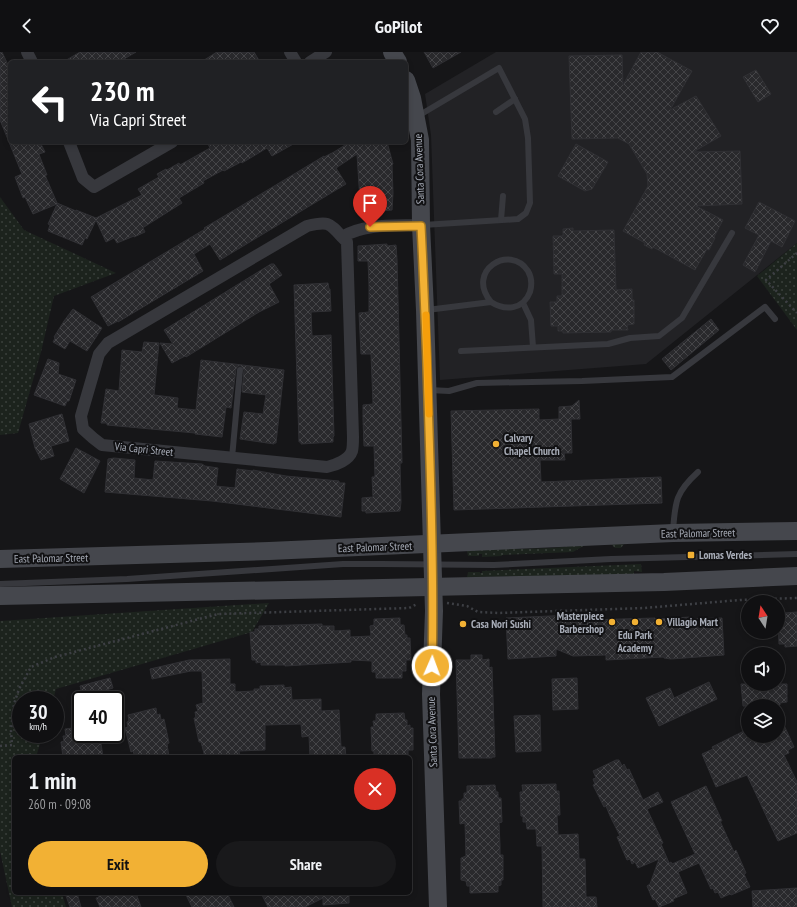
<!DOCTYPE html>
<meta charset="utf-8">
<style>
body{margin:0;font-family:"PT Sans Narrow",sans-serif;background:#19191b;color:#f1f3f6;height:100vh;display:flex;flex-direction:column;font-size:15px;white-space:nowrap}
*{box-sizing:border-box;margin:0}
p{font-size:13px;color:#9c9d9f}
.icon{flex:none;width:22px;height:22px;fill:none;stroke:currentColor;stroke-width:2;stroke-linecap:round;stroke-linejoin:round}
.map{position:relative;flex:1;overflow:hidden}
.panel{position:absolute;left:12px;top:703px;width:400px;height:140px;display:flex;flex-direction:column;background:#101012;border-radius:6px;box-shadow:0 2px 6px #0003,0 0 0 1px #303032}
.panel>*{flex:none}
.top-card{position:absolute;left:8px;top:8px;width:400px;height:84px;border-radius:6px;box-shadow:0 2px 6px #0003,0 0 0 1px #303032;background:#202124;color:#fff;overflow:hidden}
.needle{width:26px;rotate:348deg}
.fabs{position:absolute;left:741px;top:543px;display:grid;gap:8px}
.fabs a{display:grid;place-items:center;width:44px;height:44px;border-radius:50%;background:#101012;box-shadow:0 2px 6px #0003,0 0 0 1px #303032;font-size:20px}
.speed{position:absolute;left:12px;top:639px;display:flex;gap:8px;font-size:20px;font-weight:700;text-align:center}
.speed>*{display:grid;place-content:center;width:52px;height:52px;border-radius:50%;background:#101012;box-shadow:0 2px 6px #0003,0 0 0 1px #303032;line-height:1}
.speed small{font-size:10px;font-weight:400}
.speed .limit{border:2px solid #111;border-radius:6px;background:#fff;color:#111}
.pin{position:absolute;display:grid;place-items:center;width:34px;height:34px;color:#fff;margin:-41px -17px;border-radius:50% 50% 50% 0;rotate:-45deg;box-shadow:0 0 4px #0007}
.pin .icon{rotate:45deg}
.me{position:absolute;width:44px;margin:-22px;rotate:2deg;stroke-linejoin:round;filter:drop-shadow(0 0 3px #0008)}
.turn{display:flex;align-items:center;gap:14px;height:84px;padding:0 16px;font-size:18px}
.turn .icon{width:52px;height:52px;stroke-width:2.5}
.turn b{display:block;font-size:28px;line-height:34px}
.round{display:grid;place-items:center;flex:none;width:42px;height:42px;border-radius:21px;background:#19191b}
.overview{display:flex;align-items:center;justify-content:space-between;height:68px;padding:0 16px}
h1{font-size:24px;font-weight:600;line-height:30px}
.button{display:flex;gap:8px;margin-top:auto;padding:8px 16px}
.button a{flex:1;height:46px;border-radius:24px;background:#f2b134;color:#111;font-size:16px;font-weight:600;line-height:46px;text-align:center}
.button a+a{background:#19191b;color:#f1f3f6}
header{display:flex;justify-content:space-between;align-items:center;height:52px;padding:0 16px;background:#101012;font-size:18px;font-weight:600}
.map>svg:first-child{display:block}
.built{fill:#222225}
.grass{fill:url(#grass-dots)}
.building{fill:url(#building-cross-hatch);stroke:#303034}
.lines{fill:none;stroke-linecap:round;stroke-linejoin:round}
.path{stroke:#3d3f44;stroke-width:2.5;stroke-dasharray:2 3;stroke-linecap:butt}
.lane{stroke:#37383d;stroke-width:6}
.street{stroke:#37383d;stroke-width:12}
.secondary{stroke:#45474d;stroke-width:18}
.route-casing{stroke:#9d7322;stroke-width:10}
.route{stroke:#f2b134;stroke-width:7}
.slow{stroke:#f59e0b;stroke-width:7}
.poi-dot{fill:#f2b134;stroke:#111113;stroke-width:1.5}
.labels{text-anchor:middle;stroke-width:4;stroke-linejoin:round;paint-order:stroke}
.street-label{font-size:11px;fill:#a8adb8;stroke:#111113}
.poi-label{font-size:11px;font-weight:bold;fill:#a8adb8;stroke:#111113;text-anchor:start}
</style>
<header><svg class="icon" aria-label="back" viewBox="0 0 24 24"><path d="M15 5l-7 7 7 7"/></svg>GoPilot<svg class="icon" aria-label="heart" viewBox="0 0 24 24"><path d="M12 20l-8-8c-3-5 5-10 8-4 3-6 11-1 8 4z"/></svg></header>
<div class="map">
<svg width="797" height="855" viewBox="0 0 797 855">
<defs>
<pattern id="grass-dots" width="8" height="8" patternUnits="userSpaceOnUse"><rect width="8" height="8" fill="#1c231d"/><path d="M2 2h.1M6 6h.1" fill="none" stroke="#3a403c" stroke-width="1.8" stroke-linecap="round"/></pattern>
<pattern id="building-cross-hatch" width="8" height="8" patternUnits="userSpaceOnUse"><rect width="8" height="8" fill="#29292c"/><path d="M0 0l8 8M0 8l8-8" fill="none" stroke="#454548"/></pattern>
</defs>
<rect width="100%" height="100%" fill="#161618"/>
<path class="built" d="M496,0H797V191L646,312L440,328L431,83L425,42Z"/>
<g class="grass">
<path d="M0,145L24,178L116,221L54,244L41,300L18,381L0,383Z"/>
<path d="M797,191V278L757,224Z"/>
<path d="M627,488L621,496H615L610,491L587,492L573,500L502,503V504L482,505V502H479V504H468L467,499L474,498L552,496Z"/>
<path d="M641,512L642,520L634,519V523L467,525L468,520H480V521H482V519Z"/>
<path d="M269,551L252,580L56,637L53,648H21V682H43L36,705H14V841H62L66,855H12L0,799V569Z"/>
</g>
<g class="building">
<path d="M0,0H2L10,17V90H40L45,100L39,102L40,105L47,123H45L57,151L76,159V158L96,166L142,143L138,137L159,125L157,122L166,117L167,118L179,111L180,113L210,96L207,90H297L272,104L267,96L242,111L241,110L224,119L223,118L203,129L204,131L179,146L182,151L144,175L143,176L145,180L134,185V184L117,191L114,186L106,190L96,168L87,187L85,186L82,193L48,179L50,173L48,172L57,152L33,162L25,145L23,146L15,125L22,122L0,68Z"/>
<path d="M80,0H136L119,10H63Z"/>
<path d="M217,0H254L260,10H201Z"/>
<path d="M424,0H461L433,16Z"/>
<path d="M641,0H657L692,19L670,58L696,44L721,84L693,100L740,99L742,152L696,154L723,168L714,185L715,186L709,198L707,197L695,218L653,195L652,197L644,193L645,191L623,179L648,134L647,122L629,92L618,86L572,87L569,4L622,3L623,33Z"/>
<path d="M756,18L771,42L758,50L743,25Z"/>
<path d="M351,90H387L393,112L392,113L393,141L392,158L379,159L378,148L360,149L357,102L336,116L346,132L220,208L210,192L194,202L203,219L118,270V269L108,274L91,245L205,177L204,176L231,160L324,104V105L334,100L345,93L351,92Z"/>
<path d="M576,92L608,110L592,137L585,139L558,124Z"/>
<path d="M759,150L795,169L782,195L771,189L755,220L743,213L759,183L745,176Z"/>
<path d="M573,176V179L614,178L616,238L632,237V248H634V272L627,273L628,278H611V280L563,281V279H558V274H551L550,250H557V244H562V222H554L553,184H563V177Z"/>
<path d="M387,192V194L396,193L397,207L402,411H400L401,450L400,459L366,461V459H362V446L373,445L372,425H375L374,394H364L363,368V353L373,352L371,302H361L359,261L369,260V233L368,209H358V194Z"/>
<path d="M271,212H274L282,223L269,232L279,250L259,260L186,305L185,304L172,311L160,291L173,292L164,278Z"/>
<path d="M328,231L329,237H330L331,259L311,260L312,284L331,283L334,384L333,385V390L301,392V390H299L294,233Z"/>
<path d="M73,257L102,276L87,299L70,289L65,297L53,290L55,286L54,285L64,269Z"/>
<path d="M711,267L719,278L671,318L662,307Z"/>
<path d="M144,290L159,291L154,343L178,346L177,356L196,358L201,308L284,318L276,391H274V392L240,387L244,360L263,362L266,343L242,340L244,318L241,314H238L236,317L231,356L226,355L222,385L195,382V381L107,373V371H101L106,337L119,339L122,298L142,300Z"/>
<path d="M48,307L59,311L58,322L76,328L69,349H67L65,354L34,343Z"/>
<path d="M579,348L580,367H571L572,401H564L565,408H540L541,430L661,425L662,451L454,458L451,359L539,357V368L559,367V355L572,354Z"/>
<path d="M62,362L69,389L51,394L54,404L41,408L35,396L29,372Z"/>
<path d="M76,396L100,409L84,441L60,427Z"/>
<path d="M114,406L135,408L134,426L153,428L155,409L202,412L205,414L218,416L216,434L235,436L237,417L253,419V418L286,424L339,429V431H345L341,465L212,449L105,440L108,407Z"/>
<path d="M797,560V594L785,595V592H779L778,564H785V561Z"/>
<path d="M572,563L573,571L588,563V568L655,566V567L691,565V567L722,566L724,603L671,607L664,606V605L606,608V603L573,604L556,597V604L508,607L506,566Z"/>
<path d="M400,566V573H404L405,583H407V586H410L411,608H406V619H402V626H376V620H372V609L351,608V610L285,614V613H261V610L256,611V608H252L250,580H255V577H259V574L322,572V574H334V579L350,578V585L371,584L370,574L374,573V567Z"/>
<path d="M471,603H482V608L489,607V616L492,615L495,705H492V706H459L456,608H471Z"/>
<path d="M230,607V632H235V640L254,639V637H260V634L284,633V636L291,635L292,648L321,647V659L339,658L341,695H345L346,705H310L309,684L302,685L301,672L265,673V698L239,699L240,705H205L201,690H199L194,666H196L195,660L198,659L196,653L203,651L202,619H191L152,627L150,617L189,608Z"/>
<path d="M110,626L113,636L83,645L80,634Z"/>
<path d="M577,626L578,657L553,658L552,627Z"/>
<path d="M709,630L717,647L659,674L646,646L670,636L674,646Z"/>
<path d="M741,632H787V650L780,651V653L775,654H743Z"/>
<path d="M156,656L157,663L160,662L161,668L164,667L169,691L167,692L169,705H135L133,699L131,700L125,676L128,675L127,670L129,669L128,663Z"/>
<path d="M778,660L794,695L788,698L789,701L784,703L797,730V781L778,789L747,723L716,735L702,702L713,697L712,695L748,677V684H778Z"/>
<path d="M404,661L405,668H407V674L410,673V676H413V698H408V705H374V699H372L371,675H374L373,669H376V662Z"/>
<path d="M540,663L541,699L516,700L514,664Z"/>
<path d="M81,675V682H97L98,686L100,685L103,705H63L61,690L64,689L63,684H66L65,677Z"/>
<path d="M616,708H619L622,714L624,712L627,718L629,717L643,748L658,740L663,750L647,757L663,791L661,792L669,811L671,810L672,812L695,802L671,750L706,734L722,769H720L734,800L736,798L746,821L744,822L750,835L731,843L730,842L721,846L718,840L715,841L713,836L711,837L699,811L678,820L687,841L673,847L674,849L659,855L655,847L653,848L647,834L650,832L659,807L638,816L635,810L632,812L630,807L627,808L617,785L620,784L610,764L606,754L604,755L593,733L595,732L593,727L596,726L593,719Z"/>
<path d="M556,732V739H559L560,763H557L558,783L578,782L579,807H585L586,845H596L597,855H543L542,794H537L536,777H527L526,770H523V764H521L520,740H523L522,733Z"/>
<path d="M495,733L496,740H498V746H501L502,770L499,771L500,793V803H503V828H501V833L498,834V840L470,841V834H467L466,829L461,828V806L466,804L465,771L460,772L459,749H462V747H464V741H467V734Z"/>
<path d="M797,836V855H753L752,839Z"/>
<path d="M65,841H77L81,855H70Z"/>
<path d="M98,841H136L141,855H100L96,846L99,845Z"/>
<path d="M185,841H227L234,855H192Z"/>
<path d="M261,841H349V851L323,853V846L305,855H268Z"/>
</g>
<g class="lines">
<g class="path">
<path d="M797,201L766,228L797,261"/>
<path d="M447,551L467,554L478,560L498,561L644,556L740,548L797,546"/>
<path d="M0,694L12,693L11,679L14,652L19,637L31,615L55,605L218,562L409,556L417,552"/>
</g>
<g class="lane">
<path d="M496,60L515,47"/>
<path d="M418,64L499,16L525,67L528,86L530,151L526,161L518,167L423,173"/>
<path d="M501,168L503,144"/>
<path d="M523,251L531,268L533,295"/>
<path d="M427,258L491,250C505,259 523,258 530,240C532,233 532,226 528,219C510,191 465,219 491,250"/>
<path d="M461,299L608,292L630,286L659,284L682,266L732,181"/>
<path d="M429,338L449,339L477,331L582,329L672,325L765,255L775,267"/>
<path d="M232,406L240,318"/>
<path d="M673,479C675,449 676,440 698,420"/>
<path d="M0,532L127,527L343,512H381L494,513L611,507L797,502"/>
</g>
<g class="street">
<path d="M27,0L32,10"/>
<path d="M290,0L296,10"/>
<path d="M310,10L326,0"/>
<path d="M69,90L83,126L94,135L172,90"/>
<path d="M342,185C329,170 327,169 307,174L108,291L99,302L81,364L83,377L93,386L102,393L327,415C336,413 349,408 352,399C353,395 353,390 353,385L347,190L342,185C365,171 395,174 421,173"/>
</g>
<g class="secondary">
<path d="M392,0L398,10"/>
<path d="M406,28L412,46L420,88L421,173L425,258L432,493L434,559L431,642L438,855"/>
<path d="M0,507L269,499L673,481L797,479"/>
<path d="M0,544L664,530L797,524"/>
</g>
</g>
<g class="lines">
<g class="route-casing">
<path id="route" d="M370,175L421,174C425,252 428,331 430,410C432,478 434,546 432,614"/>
</g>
<use href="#route" class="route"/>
<path class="slow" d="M426,263L429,362"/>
</g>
<g class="poi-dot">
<circle cx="496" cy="392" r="4"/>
<rect x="687" y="499" width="8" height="8" rx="2"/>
<circle cx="612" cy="570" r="4"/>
<circle cx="635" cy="570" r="4"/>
<circle cx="659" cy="570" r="4"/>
<circle cx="463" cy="572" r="4"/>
</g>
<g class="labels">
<g class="street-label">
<text transform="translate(419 117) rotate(-92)" y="4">Santa Cora Avenue</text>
<text transform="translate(144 397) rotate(6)" y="4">Via Capri Street</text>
<text transform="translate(698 481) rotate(-1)" y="4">East Palomar Street</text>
<text transform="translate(375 495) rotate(-2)" y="4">East Palomar Street</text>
<text transform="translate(51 506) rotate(-1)" y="4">East Palomar Street</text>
<text transform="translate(432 680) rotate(-92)" y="4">Santa Cora Avenue</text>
</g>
<g class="poi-label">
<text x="504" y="390">Calvary<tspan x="504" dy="13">Chapel Church</tspan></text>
<text x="699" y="507">Lomas Verdes</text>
<text x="604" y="568" text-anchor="end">Masterpiece<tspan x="604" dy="13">Barbershop</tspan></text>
<text x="667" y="574">Villagio Mart</text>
<text x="471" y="576">Casa Nori Sushi</text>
<text x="635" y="587" text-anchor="middle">Edu Park<tspan x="635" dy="13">Academy</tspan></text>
</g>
</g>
</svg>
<div class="fabs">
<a><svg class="needle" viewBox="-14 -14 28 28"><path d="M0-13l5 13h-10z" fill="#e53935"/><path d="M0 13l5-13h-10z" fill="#9c9d9f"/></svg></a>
<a><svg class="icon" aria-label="sound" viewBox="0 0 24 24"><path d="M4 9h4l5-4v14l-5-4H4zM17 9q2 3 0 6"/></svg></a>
<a><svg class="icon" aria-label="layers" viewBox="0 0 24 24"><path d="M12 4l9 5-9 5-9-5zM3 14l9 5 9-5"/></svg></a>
</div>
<div class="speed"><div>30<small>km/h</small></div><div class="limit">40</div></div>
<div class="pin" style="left:370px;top:175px;background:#d93025"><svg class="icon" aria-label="arrive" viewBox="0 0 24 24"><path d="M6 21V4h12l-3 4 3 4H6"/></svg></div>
<svg class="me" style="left:432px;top:614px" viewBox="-20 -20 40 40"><circle r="17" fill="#f2b134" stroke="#fff" stroke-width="3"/><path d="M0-11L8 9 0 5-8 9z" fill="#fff"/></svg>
<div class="top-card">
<div class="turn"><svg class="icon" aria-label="left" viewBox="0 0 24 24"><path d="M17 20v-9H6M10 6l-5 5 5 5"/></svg><div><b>230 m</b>Via Capri Street</div></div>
</div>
<section class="panel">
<div class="overview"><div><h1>1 min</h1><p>260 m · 09:08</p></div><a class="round" style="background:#d93025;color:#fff"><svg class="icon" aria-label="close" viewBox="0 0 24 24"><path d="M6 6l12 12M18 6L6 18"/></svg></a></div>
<div class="button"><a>Exit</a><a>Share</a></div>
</section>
</div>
